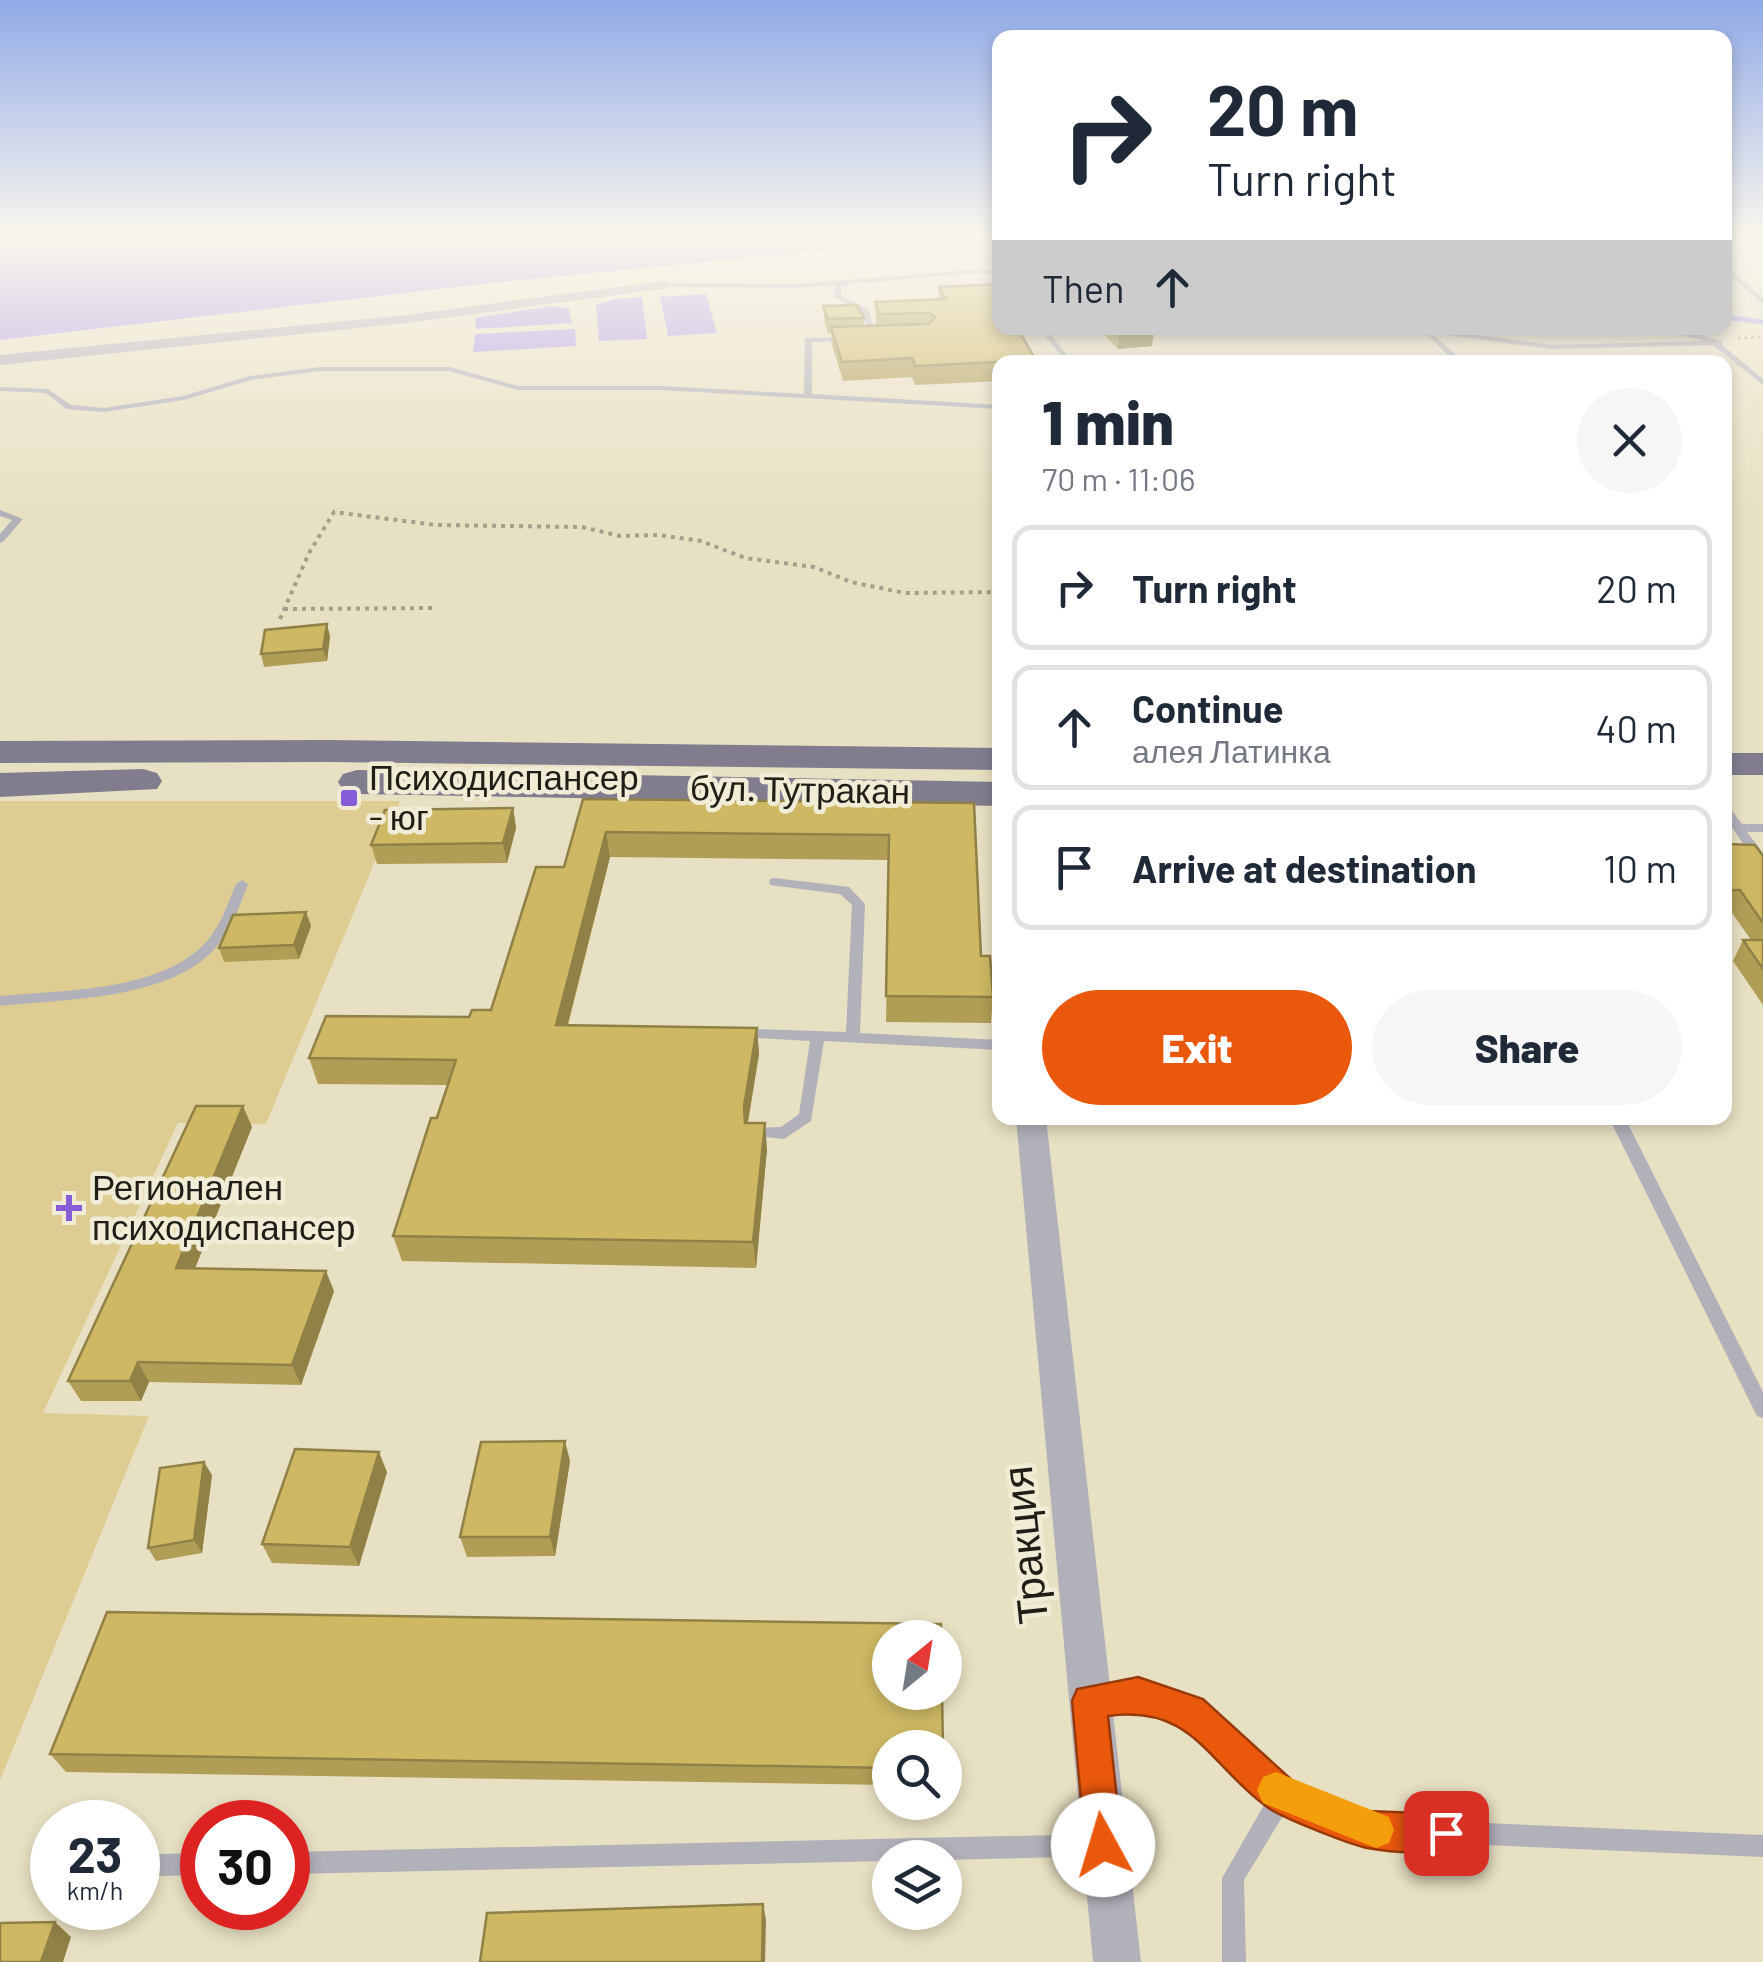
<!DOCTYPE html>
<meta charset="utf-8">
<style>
body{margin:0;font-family:Barlow,sans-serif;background:#f6f6f7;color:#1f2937;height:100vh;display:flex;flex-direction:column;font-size:38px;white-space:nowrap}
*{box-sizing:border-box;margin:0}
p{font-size:32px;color:#747a83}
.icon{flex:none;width:55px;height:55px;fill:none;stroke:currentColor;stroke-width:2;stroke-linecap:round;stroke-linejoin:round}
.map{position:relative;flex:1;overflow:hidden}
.sheet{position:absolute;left:992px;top:355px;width:740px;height:770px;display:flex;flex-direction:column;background:#fff;border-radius:20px;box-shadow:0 5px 15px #0003}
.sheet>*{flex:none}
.banner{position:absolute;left:992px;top:30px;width:740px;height:305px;border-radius:20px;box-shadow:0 5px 15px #0003;background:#fff;color:#1f2937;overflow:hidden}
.needle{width:65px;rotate:30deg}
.buttons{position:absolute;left:872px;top:1620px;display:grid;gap:20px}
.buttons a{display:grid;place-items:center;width:90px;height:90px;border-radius:50%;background:#fff;box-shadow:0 5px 15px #0003;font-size:50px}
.speed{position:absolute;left:30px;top:1800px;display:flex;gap:20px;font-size:50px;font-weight:700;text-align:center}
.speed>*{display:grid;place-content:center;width:130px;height:130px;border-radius:50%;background:#fff;box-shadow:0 5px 15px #0003;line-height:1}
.speed small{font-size:25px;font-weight:400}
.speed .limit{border:15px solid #d22;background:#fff;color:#111}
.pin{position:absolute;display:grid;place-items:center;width:85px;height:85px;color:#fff;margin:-42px;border-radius:20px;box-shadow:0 5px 15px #0006}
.me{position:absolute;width:110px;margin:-55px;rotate:354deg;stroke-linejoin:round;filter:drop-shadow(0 0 8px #0008)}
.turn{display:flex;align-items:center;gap:35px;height:210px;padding:0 50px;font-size:45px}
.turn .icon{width:130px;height:130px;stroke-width:2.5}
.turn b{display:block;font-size:70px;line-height:85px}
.then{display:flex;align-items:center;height:95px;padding:0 50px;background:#0003;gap:20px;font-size:38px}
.round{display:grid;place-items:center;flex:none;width:105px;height:105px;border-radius:52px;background:#f6f6f7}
.summary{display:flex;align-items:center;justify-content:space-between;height:170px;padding:0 50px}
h1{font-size:60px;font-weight:800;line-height:75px}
.button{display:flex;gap:20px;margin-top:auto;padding:20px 50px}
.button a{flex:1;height:115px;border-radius:60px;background:#ea580c;color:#fff;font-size:40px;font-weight:800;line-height:115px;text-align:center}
.button a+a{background:#f6f6f7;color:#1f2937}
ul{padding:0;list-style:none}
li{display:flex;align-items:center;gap:30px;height:125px;margin:0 20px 15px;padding:0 30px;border:5px solid #e0e1e3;border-radius:20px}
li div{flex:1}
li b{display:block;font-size:38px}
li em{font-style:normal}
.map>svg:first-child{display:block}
.built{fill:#e8e0c3;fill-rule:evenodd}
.green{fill:#ddcd93}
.water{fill:#af9be6}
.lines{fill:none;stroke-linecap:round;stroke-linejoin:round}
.stream{stroke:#af9be6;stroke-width:5}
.path-far1{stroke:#a39f8e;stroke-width:2.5;stroke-dasharray:2.5 4;stroke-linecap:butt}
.path{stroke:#a39f8e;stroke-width:4;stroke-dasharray:4 5;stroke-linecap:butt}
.service{fill:#b2b0b9;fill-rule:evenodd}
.minor{fill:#b2b0b9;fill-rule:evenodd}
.primary{fill:#817d8e;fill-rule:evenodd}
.wall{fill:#b19e56}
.shaded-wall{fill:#908146}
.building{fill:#ceb864;stroke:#908146;stroke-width:2.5}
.route{fill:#ea580c;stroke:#983908;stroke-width:2.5}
.slow{fill:#f59e0b}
.poi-dot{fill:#875dd7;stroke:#f1ecd6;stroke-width:4}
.labels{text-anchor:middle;stroke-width:9;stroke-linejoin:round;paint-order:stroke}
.poi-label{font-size:35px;fill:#211e17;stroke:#f1ecd6;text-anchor:start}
.street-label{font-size:35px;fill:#211e17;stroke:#f1ecd6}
.near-street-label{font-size:42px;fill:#211e17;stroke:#f1ecd6}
</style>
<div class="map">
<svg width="1763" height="1962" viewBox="0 0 1763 1962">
<rect width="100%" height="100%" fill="#f1ecd6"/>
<path class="built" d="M955,237H1000V328H1725V237H1763V1962H0V340L483,284ZM1000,362H1725V1118H1000ZM890,1638H945V1692H890ZM890,1748H945V1802H890ZM52,1822H138V1908H52ZM202,1822H288V1908H202ZM890,1858H945V1912H890Z"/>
<path class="green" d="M0,801H400L266,1124L178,1123L43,1413L149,1416L0,1780Z"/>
<g class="water">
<path d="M19,237H955L483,284L0,340V239Z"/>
<path d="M706,294L717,333L668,336L660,297Z"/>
<path d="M642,297L647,339L599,341L596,305L614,299Z"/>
<path d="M552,306L569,309L572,323L476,329L475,318Z"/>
<path d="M575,329L576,346L473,352L475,334Z"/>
</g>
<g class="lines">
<path class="stream" d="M1725,317L1763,322"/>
<path class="path-far1" d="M1738,338L1763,337"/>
<g class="path">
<path d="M284,609L436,608"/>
<path d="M280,619L309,553L334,512L436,525L582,527L620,536L659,535L701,541L745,558L814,567L851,582L905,593L1000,592"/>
</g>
<g class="service">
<path d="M1725,265L1763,298V304L1725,271Z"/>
<path d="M981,269L1000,271V275L981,273L848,284L847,286L841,287V296L869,310L877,339L873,341L869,339L862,311L834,297L835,285L796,288L663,287L660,285L663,283L796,284Z"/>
<path d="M1039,328H1045L1073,362H1066Z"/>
<path d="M1411,328H1427L1551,345L1705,341L1655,328L1678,329L1723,341L1722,345L1763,379V385L1713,345L1551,349L1432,333L1458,357L1454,362H1447L1450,357L1424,331Z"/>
<path d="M847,337L851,339L850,341L812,342V394L1000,405V409L660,390H518L449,371H320L251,380L184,400L104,412L66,409L46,393L0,391V387L48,389L71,405L104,408L183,396L250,376L320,367H449L518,386H660L804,394L805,338Z"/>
<path d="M0,510L23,519L3,542L0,543V534L12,520L0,516Z"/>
<path d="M1725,806L1729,807L1742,824H1763V832H1747L1763,853V861L1755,860L1725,818Z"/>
<path d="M775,878L849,887L865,904L860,1033L1000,1040V1050L824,1041L811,1121L784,1139L753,1136L750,1132L753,1128L781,1127L799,1114L810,1041L756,1038L751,1037L749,1033L751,1029L846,1032L852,905L840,894L770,885L769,882L770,879Z"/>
<path d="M242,880L248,884C240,905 232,928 217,946C173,1000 64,999 0,1006V996C63,990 163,992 208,940C221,924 228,903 236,884Z"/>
<path d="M1609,1118H1625L1763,1392V1418L1757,1416Z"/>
<path d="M1138,1684L1197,1704L1289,1788L1367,1818L1763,1835V1857L1367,1840L1287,1809L1244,1880L1246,1962H1222V1878L1268,1798L1184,1719L1138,1704L1095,1710L1088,1707L1085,1700L1088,1693Z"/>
<path d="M1102,1834L1110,1837L1113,1845L1110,1853L1102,1856L945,1860V1858H890V1861L288,1874V1852Z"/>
<path d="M202,1853V1875L161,1876L153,1873L150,1865L153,1857L161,1854Z"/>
</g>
<g class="minor">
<path d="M663,281L668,282V288L407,323L0,365V355L407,315Z"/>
<path d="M1016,1118H1046L1141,1962H1093Z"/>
</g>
<g class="primary">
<path d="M329,740L1000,748V770L329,762L0,763V741Z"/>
<rect x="1725" y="753" width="38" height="22"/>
<path d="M143,769L157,773L162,781L157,789L0,797V773Z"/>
<path d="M357,770L1000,782V806L357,794L343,790L338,782L343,774Z"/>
</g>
</g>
<g class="wall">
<path d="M939,287L1000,328H1021H1017L1036,360L1035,362H1000V381L915,385L912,377L843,381L832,345L831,333L828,334L824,320L823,306L864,318V326L876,325L875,302L938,300Z"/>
<path d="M1098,328H1150L1152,346L1118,349Z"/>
<path d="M330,636L327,661L264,667L261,654Z"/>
<path d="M583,799L974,803L981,956L993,997L991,1023L886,1022L889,860L610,857L568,1025L757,1028L759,1054L748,1123L767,1149L756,1268L402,1261L393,1236L447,1085L318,1084L309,1058L491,1010L564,867Z"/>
<path d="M513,808L516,828L507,863L377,864L371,845Z"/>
<path d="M1725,844L1763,856V1005L1733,961L1743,940H1751L1730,910H1725Z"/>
<path d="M306,912L311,926L299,959L224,962L219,948Z"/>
<path d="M252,1127L195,1268L334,1291L301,1385L149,1382L141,1401H81L68,1381Z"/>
<path d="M570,1461L555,1556L467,1557L460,1537Z"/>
<path d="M387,1472L359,1566L272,1563L262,1544Z"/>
<path d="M212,1475L202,1553L156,1561L148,1548Z"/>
<path d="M890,1748V1785L66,1772L50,1754Z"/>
</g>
<g class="shaded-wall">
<path d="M1154,332L1152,346L1118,349L1119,334Z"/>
<path d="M1732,573L1727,585L1725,586V574Z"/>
<path d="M327,624L330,636L327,661L323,649Z"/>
<path d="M513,808L516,828L507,863L503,843Z"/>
<path d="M606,832L610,857L561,1050L556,1025Z"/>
<path d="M306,912L311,926L299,959L294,945Z"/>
<path d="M757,1028L759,1054L746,1132L744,1106Z"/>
<path d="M243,1106L252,1127L187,1288L176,1268Z"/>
<path d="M765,1123L767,1149L756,1268L753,1242Z"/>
<path d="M326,1271L334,1291L301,1385L292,1365Z"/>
<path d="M138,1362L149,1382L141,1401L130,1381Z"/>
<path d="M565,1441L570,1461L555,1556L550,1537Z"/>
<path d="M379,1452L387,1472L359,1566L350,1547Z"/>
<path d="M204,1462L212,1475L202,1553L194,1540Z"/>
<path d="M763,1904L766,1920L765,1962H762Z"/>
<path d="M55,1922L71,1937L63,1962H41Z"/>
</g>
<g class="building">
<path d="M1000,284V328H1017L1036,360L915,366L912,358L842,362L831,327L929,324L935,317L929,313L879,314L875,302L946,299L939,287Z"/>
<path d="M857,305L864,318L828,319L823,306Z"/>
<path d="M1113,328H1150L1154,332L1119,334Z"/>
<path d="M327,624L323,649L261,654L265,630Z"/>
<path d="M583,799L974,803L981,956H990L993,997L886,996L889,835L606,832L556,1025L757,1028L744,1106L745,1123H765L753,1242L393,1236L431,1118H437L456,1060L309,1058L326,1016L469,1017L472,1010H491L536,867H564Z"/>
<path d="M513,808L503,843L371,845L385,810Z"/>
<path d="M1725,844L1755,845L1763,856V923L1740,890H1725Z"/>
<path d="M306,912L294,945L219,948L233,915Z"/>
<path d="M1743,940H1763V969Z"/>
<path d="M196,1106H243L176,1268L326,1271L292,1365L138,1362L130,1381H68Z"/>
<path d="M565,1441L550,1537H460L481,1442Z"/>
<path d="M295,1449L379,1452L350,1547L262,1544Z"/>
<path d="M204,1462L194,1540L148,1548L160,1468Z"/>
<path d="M107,1612L941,1624V1638H890V1692H942L943,1748H890V1768L50,1754Z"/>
<path d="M763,1904L762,1962H480L487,1913Z"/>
<path d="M55,1922L41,1962H0V1923Z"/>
</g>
<linearGradient id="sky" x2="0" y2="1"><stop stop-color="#91aae7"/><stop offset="0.46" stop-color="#f9f6ed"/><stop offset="1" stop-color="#f9f6ed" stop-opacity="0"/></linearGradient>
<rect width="1763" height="512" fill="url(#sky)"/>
<path class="route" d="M1138,1677L1203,1699L1294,1782L1367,1811L1446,1814L1459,1820L1465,1833L1459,1846C1436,1855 1393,1853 1367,1848C1349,1844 1282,1818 1267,1807C1208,1764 1193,1704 1108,1716L1122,1845L1116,1858L1103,1864L1090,1858L1085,1845L1072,1701L1077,1689Z"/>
<path class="slow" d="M1276,1772L1389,1817L1394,1830L1389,1843L1376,1848L1263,1803L1257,1790L1263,1777Z"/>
<g class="poi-dot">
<rect x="339" y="788" width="20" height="20" rx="5"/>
<path d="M64 1193h10v10h10v10h-10v10h-10v-10h-10v-10h10z"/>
</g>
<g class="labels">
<g class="poi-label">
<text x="369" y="790">Психодиспансер<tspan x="369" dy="40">- юг</tspan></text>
<text x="92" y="1200">Регионален<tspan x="92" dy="40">психодиспансер</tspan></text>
</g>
<g class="street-label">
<text transform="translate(800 790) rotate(1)" y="12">бул. Тутракан</text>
</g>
<g class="near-street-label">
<text transform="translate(1025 1545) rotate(-96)" y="15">Тракция</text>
</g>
</g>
</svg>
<div class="buttons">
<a><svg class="needle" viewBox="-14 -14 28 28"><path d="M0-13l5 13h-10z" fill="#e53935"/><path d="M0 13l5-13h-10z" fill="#747a83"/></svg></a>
<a><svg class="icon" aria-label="search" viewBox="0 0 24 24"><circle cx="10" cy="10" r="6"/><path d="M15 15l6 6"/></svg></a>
<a><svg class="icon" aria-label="layers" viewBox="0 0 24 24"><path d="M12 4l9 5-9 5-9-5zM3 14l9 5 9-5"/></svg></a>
</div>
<div class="speed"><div>23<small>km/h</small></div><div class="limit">30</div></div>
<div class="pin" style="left:1446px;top:1833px;background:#d93025"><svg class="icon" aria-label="arrive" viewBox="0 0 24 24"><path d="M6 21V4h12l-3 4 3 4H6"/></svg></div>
<svg class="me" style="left:1103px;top:1845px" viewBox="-20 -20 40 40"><circle r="19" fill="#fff"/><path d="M0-13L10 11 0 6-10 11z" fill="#ea580c"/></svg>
<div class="banner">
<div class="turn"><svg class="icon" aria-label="right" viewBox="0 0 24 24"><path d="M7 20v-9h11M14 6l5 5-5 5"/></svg><div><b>20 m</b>Turn right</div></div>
<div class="then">Then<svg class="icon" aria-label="ahead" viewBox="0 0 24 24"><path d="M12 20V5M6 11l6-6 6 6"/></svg></div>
</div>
<section class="sheet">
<div class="summary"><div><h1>1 min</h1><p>70 m · 11:06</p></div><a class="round"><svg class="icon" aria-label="close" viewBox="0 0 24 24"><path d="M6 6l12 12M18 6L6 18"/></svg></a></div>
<ul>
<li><svg class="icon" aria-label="right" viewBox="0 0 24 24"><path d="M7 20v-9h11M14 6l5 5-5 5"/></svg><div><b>Turn right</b></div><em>20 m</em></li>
<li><svg class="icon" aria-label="ahead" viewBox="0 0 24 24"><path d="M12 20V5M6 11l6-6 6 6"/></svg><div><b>Continue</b><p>алея Латинка</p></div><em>40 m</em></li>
<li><svg class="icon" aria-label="arrive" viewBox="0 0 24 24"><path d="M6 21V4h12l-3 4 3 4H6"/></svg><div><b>Arrive at destination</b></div><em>10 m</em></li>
</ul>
<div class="button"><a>Exit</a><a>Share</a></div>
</section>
</div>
